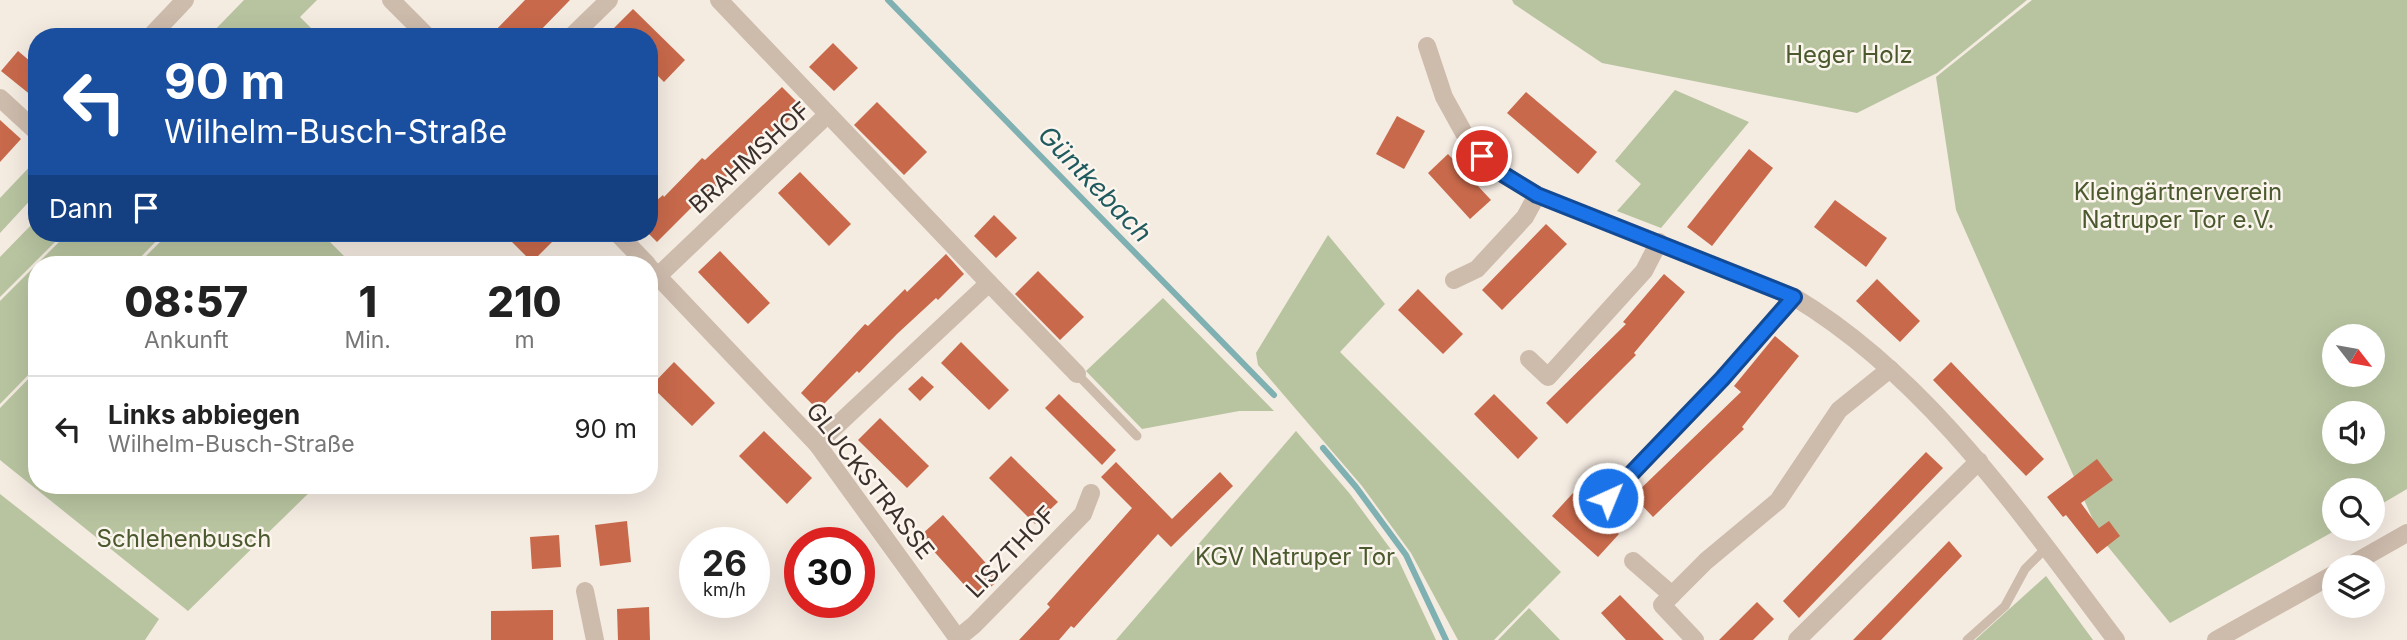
<!DOCTYPE html>
<html lang="de">
<meta charset="utf-8">
<style>
body{margin:0;font-family:Inter,sans-serif;background:#f6f6f6;color:#222;height:100vh;display:flex;flex-direction:column;font-size:26px;white-space:nowrap}
*{box-sizing:border-box;margin:0}
p{font-size:23px;color:#767676}
.icon{flex:none;width:38px;height:38px;fill:none;stroke:currentColor;stroke-width:2;stroke-linecap:round;stroke-linejoin:round}
.map{position:relative;flex:1;overflow:hidden}
.drawer{position:absolute;left:28px;top:256px;width:630px;height:238px;display:flex;flex-direction:column;background:#fff;border-radius:28px;box-shadow:0 7px 28px #0002}
.drawer>*{flex:none}
.banner{position:absolute;left:28px;top:28px;width:630px;height:214px;border-radius:28px;box-shadow:0 7px 28px #0002;background:#1a4fa0;color:#fff;overflow:hidden}
.needle{width:46px;rotate:121deg}
.controls{position:absolute;left:2322px;top:324px;display:grid;gap:14px}
.controls a{display:grid;place-items:center;width:63px;height:63px;border-radius:50%;background:#fff;box-shadow:0 7px 28px #0002;font-size:35px}
.speed{position:absolute;left:679px;top:527px;display:flex;gap:14px;font-size:35px;font-weight:700;text-align:center}
.speed>*{display:grid;place-content:center;width:91px;height:91px;border-radius:50%;background:#fff;box-shadow:0 7px 28px #0002;line-height:1}
.speed small{font-size:18px;font-weight:400}
.speed .limit{border:10px solid #d22;background:#fff;color:#111}
.pin{position:absolute;display:grid;place-items:center;width:60px;height:60px;color:#fff;margin:-30px;border:4px solid #fff;border-radius:50%;box-shadow:0 2px 7px #0007}
.me{position:absolute;width:77px;margin:-38px;rotate:44deg;stroke-linejoin:round;filter:drop-shadow(0 0 5px #0008)}
.turn{display:flex;align-items:center;gap:24px;height:147px;padding:0 21px;font-size:32px}
.turn .icon{width:91px;height:91px;stroke-width:2.5}
.turn b{display:block;font-size:49px;line-height:60px}
.then{display:flex;align-items:center;height:66px;padding:0 21px;background:#0003;gap:14px;font-size:26px}
.eta{display:flex;justify-content:space-evenly;align-items:center;height:119px;text-align:center}
.eta b{font-size:42px;font-weight:800;line-height:49px}
ul{padding:0;list-style:none}
li{display:flex;align-items:center;gap:21px;height:105px;padding:0 21px;border-top:2px solid #e0e0e0}
li div{flex:1}
li b{display:block;font-size:26px}
li em{font-style:normal}
.map>svg:first-child{display:block}
.green{fill:#b8c4a0;fill-rule:evenodd}
.lines{fill:none;stroke-linecap:round;stroke-linejoin:round}
.stream{stroke:#7fb0b2;stroke-width:6}
.building{fill:#c8694b}
.service{stroke:#cdbbac;stroke-width:9}
.minor{stroke:#cdbbac;stroke-width:18}
.route-casing{stroke:#114b97;stroke-width:18}
.route{stroke:#1a73e8;stroke-width:12}
.labels{text-anchor:middle;stroke-width:5;stroke-linejoin:round;paint-order:stroke}
.park-label{font-size:24px;fill:#4a5a2e;stroke:#fbf5ee}
.street-label{font-size:24px;fill:#3b302b;stroke:#fbf5ee}
.water-label{font-size:26px;font-style:italic;fill:#1f5a5e;stroke:#fbf5ee}
</style>
<div class="map">
<svg width="2407" height="640" viewBox="0 0 2407 640">
<rect width="100%" height="100%" fill="#f4ebe1"/>
<g class="green">
<path d="M244,0H317L300,17L320,37H208Z"/>
<path d="M1512,0H2027L1937,73L1857,113L1602,63L1514,4Z"/>
<path d="M2032,0H2407V489L2373,509V490H2334V528L2338,529L2170,623L2101,538L1956,210L1936,77ZM2334,336H2373V374H2334ZM2334,413H2373V452H2334Z"/>
<path d="M1675,90L1749,122L1661,228L1617,211L1641,184L1615,161Z"/>
<path d="M37,159V193L0,233V198Z"/>
<path d="M37,219V233H64L0,297V257Z"/>
<path d="M68,233H164L134,264H37Z"/>
<path d="M169,233H321L350,262L355,264H138Z"/>
<path d="M1328,235L1385,304L1340,352L1561,572L1494,640H1458L1411,553L1362,486L1258,365L1256,353Z"/>
<path d="M37,264V366L0,404V301Z"/>
<path d="M1163,298L1274,411H1239L1142,429L1086,371Z"/>
<path d="M37,370V485H317L188,611L0,460V408Z"/>
<path d="M1296,431L1350,494L1398,559L1436,640H1116Z"/>
<path d="M0,494L159,619L145,640H0Z"/>
<path d="M2046,576L2093,640H1975Z"/>
<path d="M1529,608L1560,640H1498Z"/>
</g>
<g class="lines">
<g class="stream">
<path d="M888,0L1274,395"/>
<path d="M1323,448L1356,487L1406,555L1446,640"/>
</g>
</g>
<g class="building">
<path d="M525,0H570L534,37H489Z"/>
<path d="M633,9L685,60L664,82L649,67V37H605Z"/>
<path d="M833,43L858,68L834,91L809,67Z"/>
<path d="M18,51L37,67V100L1,71Z"/>
<path d="M782,87L802,107L775,134L772,131L697,206L695,204L657,242L649,234V207L663,195L664,197L702,158L705,160Z"/>
<path d="M1526,92L1597,152L1578,174L1507,113Z"/>
<path d="M877,102L927,152L904,175L854,125Z"/>
<path d="M1397,116L1425,131L1404,169L1376,154Z"/>
<path d="M0,120L21,139L0,162Z"/>
<path d="M1749,149L1773,168L1712,246L1687,227Z"/>
<path d="M1448,154L1491,200L1470,219L1428,173Z"/>
<path d="M800,172L851,224L829,246L778,193Z"/>
<path d="M1835,200L1887,238L1866,267L1814,227Z"/>
<path d="M994,215L1017,238L996,258L974,236Z"/>
<path d="M1546,224L1567,244L1502,310L1482,290Z"/>
<path d="M503,233H543L552,242L532,262Z"/>
<path d="M720,251L770,303L748,324L698,272Z"/>
<path d="M946,254L964,274L938,300L936,298L897,334L859,373L857,371L818,410L801,393L865,324L868,326L905,289L907,292Z"/>
<path d="M1038,271L1084,317L1060,340L1015,294Z"/>
<path d="M1664,274L1685,292L1634,353L1636,355L1567,424L1546,403L1626,324L1623,322Z"/>
<path d="M1877,279L1920,321L1900,342L1856,301Z"/>
<path d="M1418,289L1463,334L1443,354L1398,310Z"/>
<path d="M1775,336L1799,356L1742,427L1744,429L1653,517L1633,496L1741,392L1734,386Z"/>
<path d="M961,342L1009,390L989,410L941,363Z"/>
<path d="M674,362L715,403L692,426L651,386Z"/>
<path d="M1951,362L2044,459L2026,476L1933,380Z"/>
<path d="M922,376L934,387L920,401L908,389Z"/>
<path d="M1059,394L1116,450L1102,465L1045,408Z"/>
<path d="M1494,394L1538,438L1518,459L1474,414Z"/>
<path d="M880,418L929,466L907,488L858,440Z"/>
<path d="M764,431L812,478L787,504L739,456Z"/>
<path d="M1926,452L1943,468L1799,618L1783,601Z"/>
<path d="M1011,456L1058,502L1035,524L989,478Z"/>
<path d="M2097,459L2113,480L2081,503L2099,528L2109,521L2120,536L2097,554L2066,515L2063,517L2047,497Z"/>
<path d="M1116,462L1172,519L1220,472L1233,486L1171,547L1158,534L1074,628L1071,626L1059,640H1019L1050,607L1047,604L1132,508L1101,477Z"/>
<path d="M1573,493L1619,534L1598,557L1552,516Z"/>
<path d="M943,515L1000,579L977,599L920,536Z"/>
<path d="M627,521L631,562L600,566L595,525Z"/>
<path d="M559,535L561,567L532,569L530,537Z"/>
<path d="M1949,541L1962,556L1881,640H1853Z"/>
<path d="M1620,595L1664,640H1626L1601,613Z"/>
<path d="M1757,602L1774,619L1753,640H1719Z"/>
<path d="M649,607L650,640H618L617,609Z"/>
<path d="M553,610V640H491V611Z"/>
</g>
<g class="lines">
<g class="service">
<path d="M1077,374L1137,436"/>
<path d="M1967,640L2005,606L2025,569L2046,548"/>
</g>
<g class="minor">
<path d="M391,0L428,37"/>
<path d="M719,0L989,283"/>
<path d="M150,37L185,0"/>
<path d="M571,37L609,0"/>
<path d="M1427,46L1444,97L1470,144L1493,168L1537,195L1794,297C1929,378 2023,517 2116,640"/>
<path d="M0,98L37,132"/>
<path d="M617,233L647,264"/>
<path d="M649,267L817,444L959,640"/>
<path d="M658,276L827,115"/>
<path d="M1454,280L1477,269L1525,217L1537,195"/>
<path d="M1529,359L1548,377L1644,271L1659,242"/>
<path d="M817,444L989,283L1077,374"/>
<path d="M1608,498L1722,379L1794,297"/>
<path d="M1633,561L1672,595"/>
<path d="M2347,567L2407,533"/>
<path d="M585,591L595,640"/>
<path d="M958,638L974,625L1083,514L1091,493"/>
<path d="M1695,640L1662,605L1706,561L1778,501L1839,410L1890,369"/>
<path d="M1797,640L1979,461"/>
<path d="M2216,640L2334,574"/>
</g>
</g>
<g class="lines">
<g class="route-casing">
<path id="route" d="M1482,156L1493,168L1537,195L1794,297L1722,379L1608,498"/>
</g>
<use href="#route" class="route"/>
</g>
<g class="labels">
<g class="park-label">
<text x="1849" y="63">Heger Holz</text>
<text x="2178" y="200">Kleingärtnerverein<tspan x="2178" dy="28">Natruper Tor e.V.</tspan></text>
<text x="184" y="547">Schlehenbusch</text>
<text x="1295" y="565">KGV Natruper Tor</text>
</g>
<g class="street-label">
<text transform="translate(750 158) rotate(-42)" y="8">BRAHMSHOF</text>
<text transform="translate(870 481) rotate(52)" y="8">GLUCKSTRASSE</text>
<text transform="translate(1011 552) rotate(-46)" y="8">LISZTHOF</text>
</g>
<g class="water-label">
<text transform="translate(1095 184) rotate(46)" y="9">Güntkebach</text>
</g>
</g>
</svg>
<div class="controls">
<a><svg class="needle" viewBox="-14 -14 28 28"><path d="M0-13l5 13h-10z" fill="#e53935"/><path d="M0 13l5-13h-10z" fill="#767676"/></svg></a>
<a><svg class="icon" aria-label="sound" viewBox="0 0 24 24"><path d="M4 9h4l5-4v14l-5-4H4zM17 9q2 3 0 6"/></svg></a>
<a><svg class="icon" aria-label="search" viewBox="0 0 24 24"><circle cx="10" cy="10" r="6"/><path d="M15 15l6 6"/></svg></a>
<a><svg class="icon" aria-label="layers" viewBox="0 0 24 24"><path d="M12 4l9 5-9 5-9-5zM3 14l9 5 9-5"/></svg></a>
</div>
<div class="speed"><div>26<small>km/h</small></div><div class="limit">30</div></div>
<div class="pin" style="left:1482px;top:156px;background:#d93025"><svg class="icon" aria-label="arrive" viewBox="0 0 24 24"><path d="M6 21V4h12l-3 4 3 4H6"/></svg></div>
<svg class="me" style="left:1608px;top:498px" viewBox="-20 -20 40 40"><circle r="17" fill="#1a73e8" stroke="#fff" stroke-width="3"/><path d="M0-11L8 9 0 5-8 9z" fill="#fff"/></svg>
<div class="banner">
<div class="turn"><svg class="icon" aria-label="left" viewBox="0 0 24 24"><path d="M17 20v-9H6M10 6l-5 5 5 5"/></svg><div><b>90 m</b>Wilhelm-Busch-Straße</div></div>
<div class="then">Dann<svg class="icon" aria-label="arrive" viewBox="0 0 24 24"><path d="M6 21V4h12l-3 4 3 4H6"/></svg></div>
</div>
<section class="drawer">
<div class="eta">
<div><b>08:57</b><p>Ankunft</p></div>
<div><b>1</b><p>Min.</p></div>
<div><b>210</b><p>m</p></div>
</div>
<ul>
<li><svg class="icon" aria-label="left" viewBox="0 0 24 24"><path d="M17 20v-9H6M10 6l-5 5 5 5"/></svg><div><b>Links abbiegen</b><p>Wilhelm-Busch-Straße</p></div><em>90 m</em></li>
</ul>
</section>
</div>
